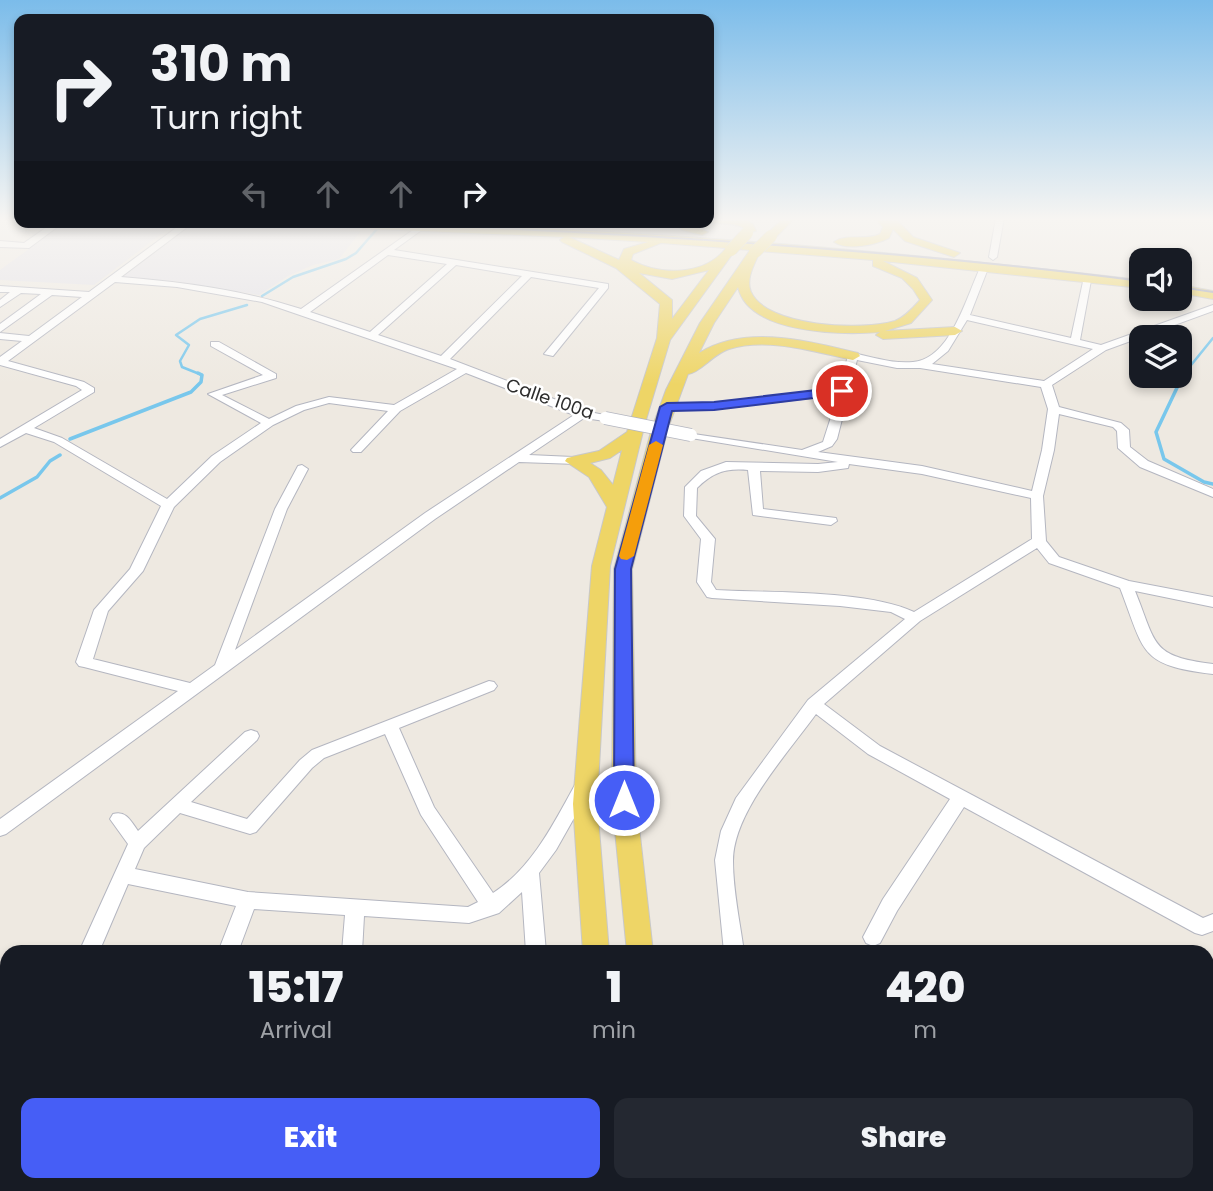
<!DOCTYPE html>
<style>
body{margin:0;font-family:Poppins,sans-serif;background:#242831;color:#f1f3f6;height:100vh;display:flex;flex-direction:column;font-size:26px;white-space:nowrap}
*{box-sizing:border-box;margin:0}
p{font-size:23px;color:#9ea1a6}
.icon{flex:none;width:38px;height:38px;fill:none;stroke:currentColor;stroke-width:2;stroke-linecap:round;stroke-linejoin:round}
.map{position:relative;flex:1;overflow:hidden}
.details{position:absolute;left:0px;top:945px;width:1214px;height:247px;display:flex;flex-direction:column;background:#171b24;border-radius:21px 21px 0 0;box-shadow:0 4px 10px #0003}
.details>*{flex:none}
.banner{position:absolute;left:14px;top:14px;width:700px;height:214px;border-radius:14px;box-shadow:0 4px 10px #0003;background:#171b24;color:#f1f3f6;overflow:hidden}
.tools{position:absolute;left:1129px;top:248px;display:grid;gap:14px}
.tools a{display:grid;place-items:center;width:63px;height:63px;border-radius:14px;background:#171b24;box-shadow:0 4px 10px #0003;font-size:35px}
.pin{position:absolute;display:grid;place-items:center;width:60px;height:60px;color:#fff;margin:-30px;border:4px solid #fff;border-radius:50%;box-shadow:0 2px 7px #0007}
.me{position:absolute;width:77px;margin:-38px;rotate:0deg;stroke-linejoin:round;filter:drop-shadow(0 0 5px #0008)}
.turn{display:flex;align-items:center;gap:24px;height:147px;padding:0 21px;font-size:32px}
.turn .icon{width:91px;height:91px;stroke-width:2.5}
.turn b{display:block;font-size:49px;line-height:60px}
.lanes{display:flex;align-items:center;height:66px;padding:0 21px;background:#0003;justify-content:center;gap:35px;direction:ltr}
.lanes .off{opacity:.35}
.eta{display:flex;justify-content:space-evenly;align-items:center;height:119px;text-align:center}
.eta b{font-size:42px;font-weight:800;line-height:49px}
.cta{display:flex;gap:14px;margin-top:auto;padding:14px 21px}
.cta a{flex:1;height:80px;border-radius:14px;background:#465ef6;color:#fff;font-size:28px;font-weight:800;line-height:80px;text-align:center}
.cta a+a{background:#242831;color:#f1f3f6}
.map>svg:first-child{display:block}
.industrial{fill:#e3e1e7}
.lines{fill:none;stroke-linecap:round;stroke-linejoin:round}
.stream-far1{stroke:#78c7ec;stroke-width:2.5}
.stream{stroke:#78c7ec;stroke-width:3.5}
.minor-casing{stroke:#b4b6c0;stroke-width:2}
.major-casing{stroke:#c8c8c8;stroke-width:2}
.minor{fill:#fff;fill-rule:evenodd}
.major{fill:#eed566;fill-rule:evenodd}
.tram{stroke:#a3a5b7;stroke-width:2}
.minor-bridge-casing{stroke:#b4b6c0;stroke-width:14;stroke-linecap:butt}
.major-bridge-casing{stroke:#c8c8c8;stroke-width:13;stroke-linecap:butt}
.minor-bridge{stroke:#fff;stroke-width:12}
.major-bridge{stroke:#eed566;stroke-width:12}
.route{fill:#465ef6;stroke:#2e3da0;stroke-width:2}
.slow{fill:#f59e0b}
.labels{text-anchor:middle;stroke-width:5;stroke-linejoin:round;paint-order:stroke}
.far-street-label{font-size:18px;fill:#2d2d2d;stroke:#fff}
</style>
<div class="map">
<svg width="1213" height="1191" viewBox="0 0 1213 1191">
<rect width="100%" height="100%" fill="#eee9e1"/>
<g class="industrial">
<path d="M66,222H177L94,285L0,280V270Z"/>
<path d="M194,223L361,231L339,259L313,265L288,276L259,295L173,281L120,279Z"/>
</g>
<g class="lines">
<g class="stream-far1">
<path d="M262,296L293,277L346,259L356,253L377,229"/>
<path d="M202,375L182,367L180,361L189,345L176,335L200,319L247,305"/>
<path d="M1183,375L1213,338"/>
</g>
<g class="stream">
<path d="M1184,373L1156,432L1164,459L1204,482L1213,484"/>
<path d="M70,439L191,392L201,382L202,375L198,373"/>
<path d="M0,498L37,477L50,461L60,455"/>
</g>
<g class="minor-casing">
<g id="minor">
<path d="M996,218H1004L997,257L993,260L989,257Z"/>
<path d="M54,222H64L29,248L0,247V241L24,243Z"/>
<path d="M184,222H194L121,277C183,282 243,290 301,309L420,225H423V229L394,250L608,284V288L553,356L544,354L599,288L531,277L450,359L585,411L609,416L611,418L605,421L584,418L529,455L573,457L579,461L577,464L519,462L435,519L6,834L0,836V819L178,691L84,667L79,666L76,662L94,610L130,569L161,506L54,442L26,433L0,447V439L82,390L76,386L0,365V357L22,341L0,339V333L29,336L82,297L52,295L0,332V324L41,294L21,293L0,307V300L10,292H0V286L89,292ZM388,255L447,264L370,332L310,312ZM456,265L522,276L441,356L378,335ZM115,282L177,287L262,302L457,369L394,405L329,397L296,406L269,419L222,395L276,378V374L219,342H211V346L263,375L208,394L261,423L212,456L167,499L62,438L34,428L94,392V388L84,382L8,361ZM466,373L574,415L425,513L235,650L287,509L308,469L302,465L298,466L275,509L215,665L190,683L93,659L108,611L143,571L174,507L220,462L273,425L304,410L329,403L388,411L351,450L353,452H361L400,411Z"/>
<path d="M982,264L989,266L970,315L1071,338L1084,277L1092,275L1080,340L1101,345L1213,305V311L1106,350L1052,385L1059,407L1121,423L1129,430L1130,447L1148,461L1213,489V497L1140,467L1118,448L1117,431L1113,427L1059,414L1054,450L1043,496L1046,541L1059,557L1129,581L1213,597V607L1135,591C1157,645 1150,656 1213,664V674C1138,665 1145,652 1120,588L1049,563L1037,548L920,621L824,704L880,746L1203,918L1213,914V931L1202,935L1195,933L964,807L897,911L880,943L873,946L866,943L863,937L883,899L950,799L868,754L816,714C788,753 733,812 733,861C733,891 740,922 744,952H724L715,860L721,831L736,798L808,700L905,619L891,612L840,606L712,598L707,597L697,582L701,539L684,516L685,487L701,471L726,462L818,464L838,462L691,438L687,437V433L802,450L823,442L838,395L714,409L667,410L661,407L667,404L714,403L839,388L848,356L853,353C872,357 893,364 913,362C952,359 967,293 982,264ZM967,320L1093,349L1044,381L932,364L948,351ZM857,360L897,368H920L1041,387L1048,409L1042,450L1032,491L922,466L818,452L832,446L837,439ZM849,464L922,474L1031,498L1032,539L914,612C867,590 771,593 716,590L711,582L715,539L696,516L697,488C713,472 726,468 748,470L753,515L831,525L837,521L836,518L763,509L760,471L818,472L848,468Z"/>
<path d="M489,681L494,682L497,686L494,690L399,728L434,807L493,893C532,868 554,823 576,783L582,781L588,783L591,788L556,850L539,873L546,952H526L522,892L499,913L469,923L364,916L362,952H342L345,915L254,909L238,952H218L236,906L128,884L99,952H79L128,844L110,819L113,814C126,810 131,821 138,831L245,732L251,730L257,732L259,736L257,740L191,802L247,819L300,760L312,750ZM385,734L421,815L478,902L468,907L248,892L135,869L144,848L180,813L250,834L256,832L312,768L324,758Z"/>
<path d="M7,982V1000L0,1001V983Z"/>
<path d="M7,1163V1185H15L13,1191H0V1166Z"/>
<path d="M125,1185H149L146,1191H122Z"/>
<path d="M293,1185H317L315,1191H291Z"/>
<rect x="540" y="1185" width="24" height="6"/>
<path d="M784,1185H808L811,1191H787Z"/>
</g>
</g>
<g class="major-casing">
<g id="major">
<path d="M709,218H742L753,224L756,231L746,233L744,228C730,221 720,225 705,222H709Z"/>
<path d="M783,218H795L775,238H767V234Z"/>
<path d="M874,218H895L913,237L960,253L954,257L905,241L893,229L889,238C875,245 847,251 834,242C847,233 866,241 880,234L883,227Z"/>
<path d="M279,222C567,222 855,247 1141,280V288L883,261L917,278L932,300L911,323L885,331L955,327L962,331L955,335L883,339L876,335L880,332C843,335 748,334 738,287L714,323L699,353C746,324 807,341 858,353L860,356L853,360C814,352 768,337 729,349C713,354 701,372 688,374L668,428L632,569L636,800L653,952H627L612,800L614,569L652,428L666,390L700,323L750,250L736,249L670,340L645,423L610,566L597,804L609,952H583L573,804L592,566L607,507L589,477L565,461L567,458L599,451L627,432L657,338L660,304L616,268L562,242L560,240L564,237L284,225ZM569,237L648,242L624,249L619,260ZM661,243L726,248C705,276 660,276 631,260L633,254ZM760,251L873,260V266L902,278L913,289L920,300C913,308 905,317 895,321C863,331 766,327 751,292C745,278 756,262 760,251ZM709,270L672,319V300L639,273L672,279ZM622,450L613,485L601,470L590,463L610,458Z"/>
<path d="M685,222H696L693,226L708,232L702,235L682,230L680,228Z"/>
<path d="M1180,285L1213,291V299L1180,293Z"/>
<rect x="597" y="1185" width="32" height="6"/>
<path d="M649,1185H681L682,1191H650Z"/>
</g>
</g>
<use href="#minor" class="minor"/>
<use href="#major" class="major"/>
<g class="tram">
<path d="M374,222C630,234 886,248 1141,281"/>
<path d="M1180,287L1213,292"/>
</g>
<g class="minor-bridge-casing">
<path id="minor-bridge" d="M605,418L691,435"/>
</g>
<g class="major-bridge-casing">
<g id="major-bridge">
<path d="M731,250L747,233"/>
<path d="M755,252L771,236"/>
</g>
</g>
<use href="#minor-bridge" class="minor-bridge"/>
<use href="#major-bridge" class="major-bridge"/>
</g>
<linearGradient id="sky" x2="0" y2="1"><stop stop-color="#7bbcea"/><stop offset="0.57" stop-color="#f7f5f2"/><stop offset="1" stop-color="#f7f5f2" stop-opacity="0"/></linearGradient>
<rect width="1213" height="385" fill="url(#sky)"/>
<path class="route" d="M842,387L846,388V394L714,410L672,411L631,569L634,800L631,805L624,808L617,805L614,800L615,569L660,407L667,403L714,402Z"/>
<path class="slow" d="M656,441L663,445L634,556L627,560L621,559L619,556L649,445Z"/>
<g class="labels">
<g class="far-street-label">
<text transform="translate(550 399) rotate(19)" y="6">Calle 100a</text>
</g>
</g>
</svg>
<div class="tools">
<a><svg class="icon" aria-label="sound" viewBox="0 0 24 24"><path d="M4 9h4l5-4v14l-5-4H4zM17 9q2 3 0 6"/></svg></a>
<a><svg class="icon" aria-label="layers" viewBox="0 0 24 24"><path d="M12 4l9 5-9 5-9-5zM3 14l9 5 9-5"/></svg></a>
</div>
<div class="pin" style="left:842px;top:391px;background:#d93025"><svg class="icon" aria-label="arrive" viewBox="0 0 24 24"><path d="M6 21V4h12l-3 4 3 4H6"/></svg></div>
<svg class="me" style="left:624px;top:800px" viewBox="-20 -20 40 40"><circle r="17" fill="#465ef6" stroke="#fff" stroke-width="3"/><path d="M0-11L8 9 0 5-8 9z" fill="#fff"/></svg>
<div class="banner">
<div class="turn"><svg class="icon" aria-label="right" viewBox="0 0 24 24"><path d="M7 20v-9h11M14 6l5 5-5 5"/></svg><div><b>310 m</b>Turn right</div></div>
<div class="lanes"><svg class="icon off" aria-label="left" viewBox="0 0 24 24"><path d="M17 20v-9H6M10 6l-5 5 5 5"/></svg><svg class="icon off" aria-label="ahead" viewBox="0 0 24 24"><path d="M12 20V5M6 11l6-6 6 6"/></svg><svg class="icon off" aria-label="ahead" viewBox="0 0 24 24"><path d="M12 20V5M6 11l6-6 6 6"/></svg><svg class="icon" aria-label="right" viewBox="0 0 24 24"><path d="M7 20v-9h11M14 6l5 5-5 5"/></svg></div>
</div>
<section class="details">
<div class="eta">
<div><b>15:17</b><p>Arrival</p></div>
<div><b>1</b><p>min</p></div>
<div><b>420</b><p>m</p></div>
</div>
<div class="cta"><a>Exit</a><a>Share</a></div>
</section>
</div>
